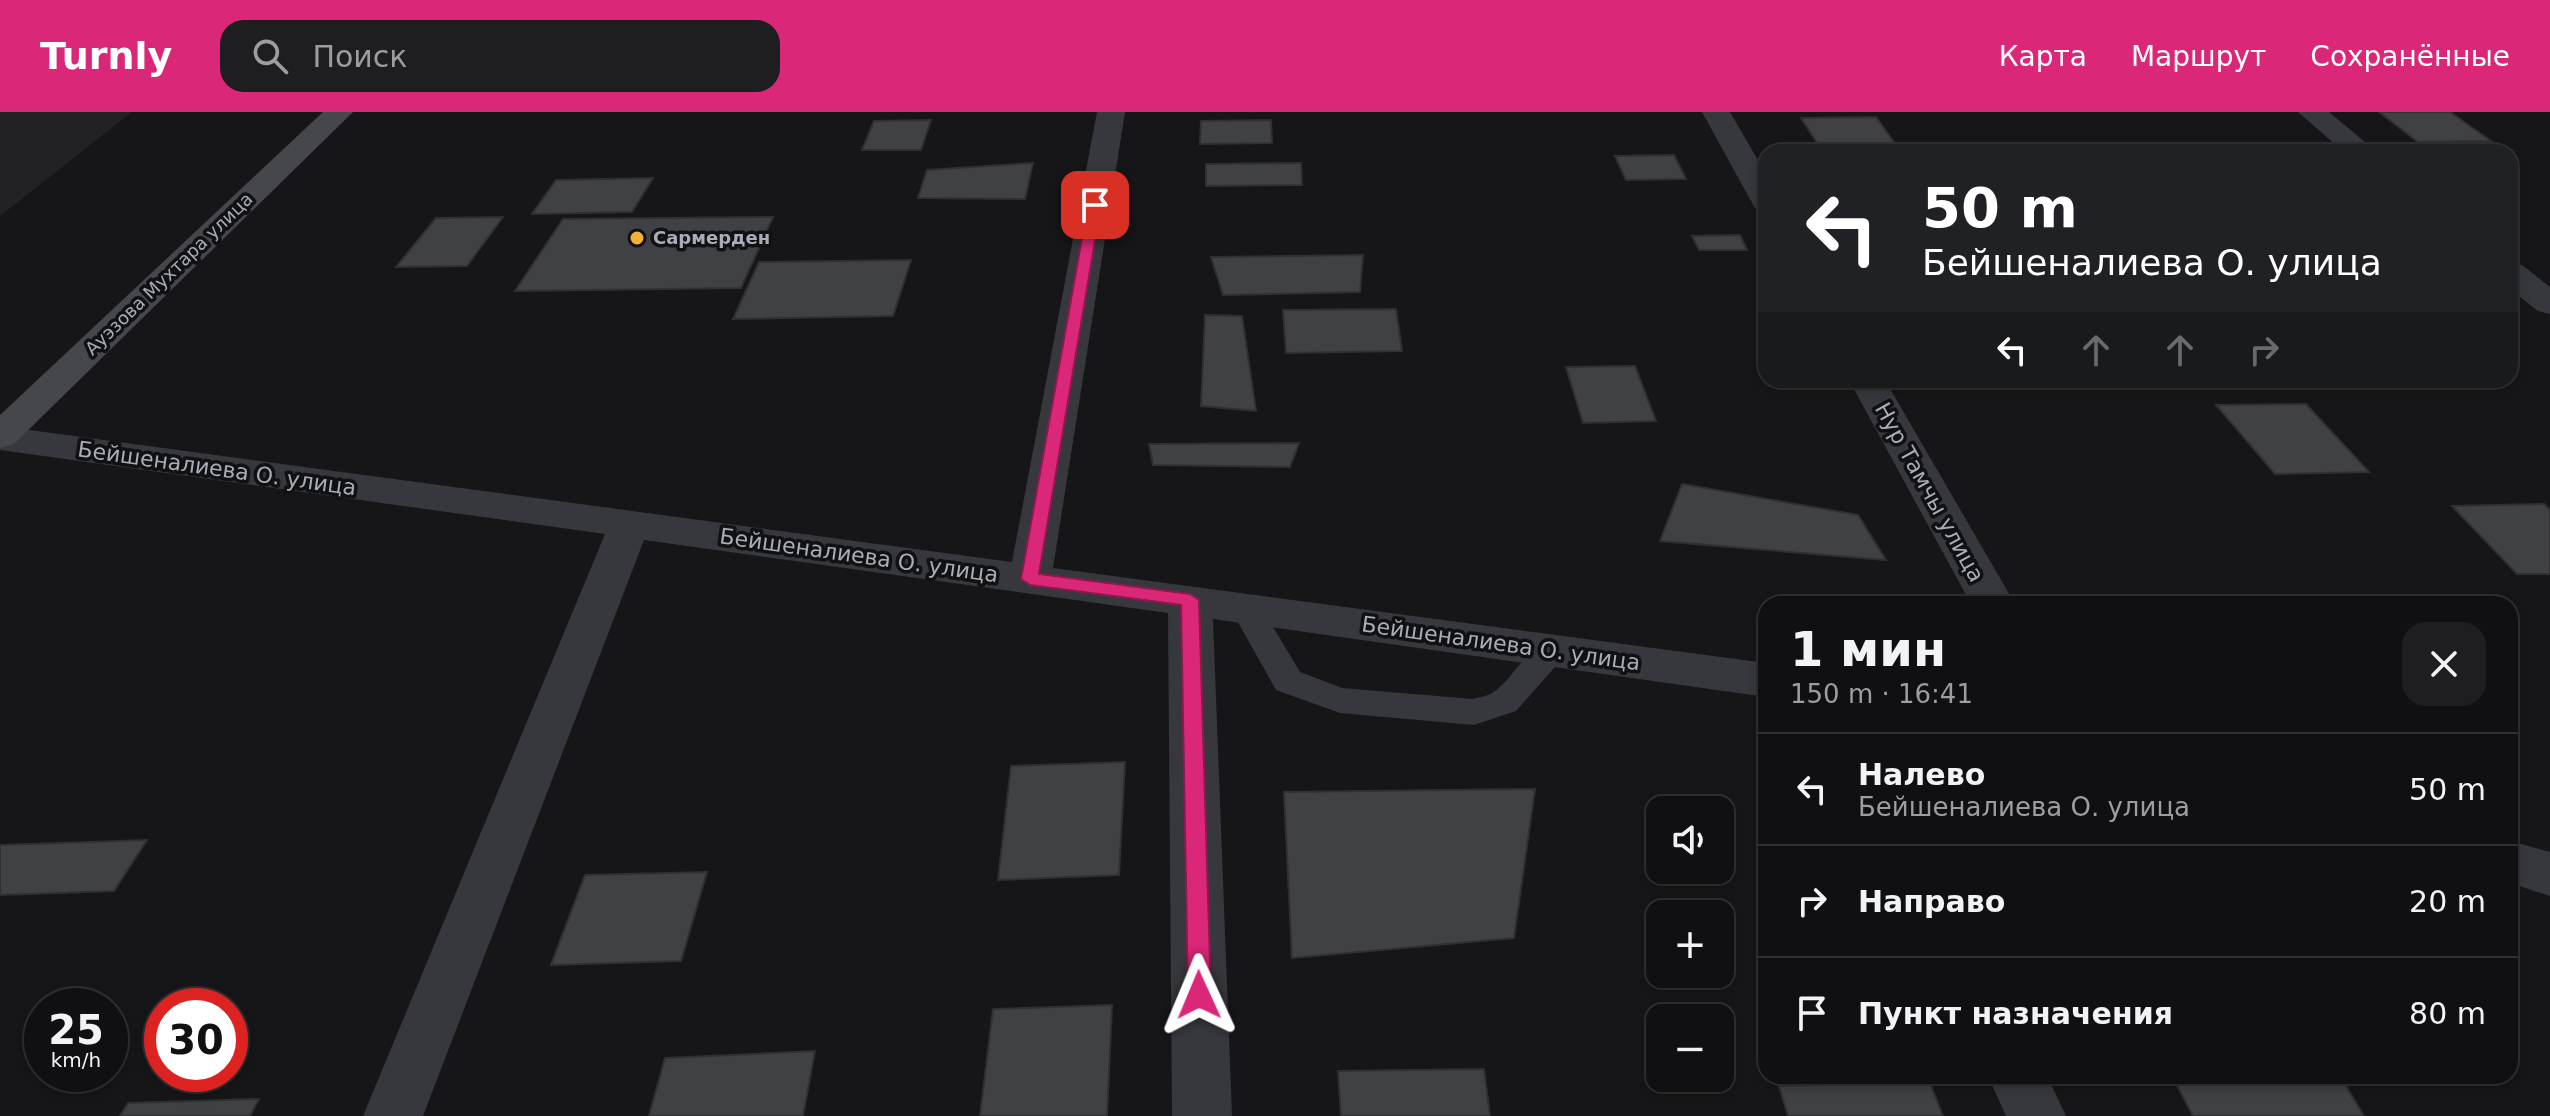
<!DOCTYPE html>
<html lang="ru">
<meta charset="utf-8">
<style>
body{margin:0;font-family:"DejaVu Sans",sans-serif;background:#1e1e20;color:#f1f3f6;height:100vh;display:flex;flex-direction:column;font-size:30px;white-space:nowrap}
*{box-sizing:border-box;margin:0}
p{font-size:26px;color:#9c9d9f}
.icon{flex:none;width:44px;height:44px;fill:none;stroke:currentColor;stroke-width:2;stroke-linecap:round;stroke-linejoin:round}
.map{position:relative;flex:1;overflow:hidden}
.sheet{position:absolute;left:1758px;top:484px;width:760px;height:488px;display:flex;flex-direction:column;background:#101012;border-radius:24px;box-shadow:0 4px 12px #0003,0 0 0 2px #303032}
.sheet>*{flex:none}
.hud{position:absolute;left:1758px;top:32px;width:760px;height:244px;border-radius:24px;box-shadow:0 4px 12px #0003,0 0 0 2px #303032;background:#202124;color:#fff;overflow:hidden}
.fabs{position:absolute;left:1646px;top:684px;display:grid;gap:16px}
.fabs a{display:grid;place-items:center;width:88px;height:88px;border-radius:16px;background:#101012;box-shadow:0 4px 12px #0003,0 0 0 2px #303032;font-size:40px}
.speed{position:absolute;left:24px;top:876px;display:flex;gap:16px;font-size:40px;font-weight:700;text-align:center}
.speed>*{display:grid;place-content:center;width:104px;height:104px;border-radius:50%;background:#101012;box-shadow:0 4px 12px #0003,0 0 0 2px #303032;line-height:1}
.speed small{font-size:20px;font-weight:400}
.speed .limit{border:12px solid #d22;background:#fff;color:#111}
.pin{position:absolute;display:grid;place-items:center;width:68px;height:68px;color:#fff;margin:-34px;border-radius:16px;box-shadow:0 4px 12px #0006}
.me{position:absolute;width:88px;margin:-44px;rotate:359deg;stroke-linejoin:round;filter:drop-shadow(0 0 6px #0008)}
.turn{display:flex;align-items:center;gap:28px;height:168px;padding:0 32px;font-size:36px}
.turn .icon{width:104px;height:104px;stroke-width:2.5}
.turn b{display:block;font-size:56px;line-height:68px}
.lanes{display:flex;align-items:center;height:76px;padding:0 32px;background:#0003;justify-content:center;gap:40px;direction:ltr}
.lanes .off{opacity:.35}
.round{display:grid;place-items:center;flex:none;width:84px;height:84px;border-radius:24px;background:#1e1e20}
.overview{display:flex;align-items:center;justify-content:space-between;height:136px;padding:0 32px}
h1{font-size:48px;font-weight:600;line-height:60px}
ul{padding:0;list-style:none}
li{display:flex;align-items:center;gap:24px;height:112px;padding:0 32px;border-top:2px solid #303032}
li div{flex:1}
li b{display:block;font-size:30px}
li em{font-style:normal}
header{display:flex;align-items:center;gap:48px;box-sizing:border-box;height:112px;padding:0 40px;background:#db2777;color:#fff}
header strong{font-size:38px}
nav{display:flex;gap:44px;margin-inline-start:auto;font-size:28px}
.search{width:560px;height:72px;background:#1e1e20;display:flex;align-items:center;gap:20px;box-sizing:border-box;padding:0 28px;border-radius:24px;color:#9c9d9f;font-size:30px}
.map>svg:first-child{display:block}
.built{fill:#222225}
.building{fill:#404145;stroke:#303034;stroke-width:2}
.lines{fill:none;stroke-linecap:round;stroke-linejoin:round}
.service{fill:#37383d;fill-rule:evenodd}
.minor{fill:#37383d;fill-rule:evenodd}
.secondary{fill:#45474d;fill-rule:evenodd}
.route{fill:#db2777;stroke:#8e194d;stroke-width:2}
.poi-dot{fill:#f2b134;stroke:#111113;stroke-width:3}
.labels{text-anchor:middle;stroke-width:7;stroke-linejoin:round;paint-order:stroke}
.far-poi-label{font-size:18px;font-weight:bold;fill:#a8adb8;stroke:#111113;text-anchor:start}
.far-street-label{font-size:18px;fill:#a8adb8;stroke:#111113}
.street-label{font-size:22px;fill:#a8adb8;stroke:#111113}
</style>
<header>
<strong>Turnly</strong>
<div class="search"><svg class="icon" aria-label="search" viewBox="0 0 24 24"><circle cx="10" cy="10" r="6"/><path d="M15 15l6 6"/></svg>Поиск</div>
<nav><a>Карта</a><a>Маршрут</a><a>Сохранённые</a></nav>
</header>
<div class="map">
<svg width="2550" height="1004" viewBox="0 0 2550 1004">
<rect width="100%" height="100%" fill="#161618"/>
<path class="built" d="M0,0H132L0,104Z"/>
<g class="building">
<path d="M2379,0H2450L2491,29L2418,30Z"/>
<path d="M1876,5L1896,33L1819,34L1801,6Z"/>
<path d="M931,8L921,38H862L874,9Z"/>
<path d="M1271,8L1272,31L1200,32L1201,9Z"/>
<path d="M1674,43L1686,67L1626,68L1615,44Z"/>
<path d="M1033,51L1025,87L918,86L927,58Z"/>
<path d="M1301,51L1302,73L1206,74V52Z"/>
<path d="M653,66L632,100L532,102L556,68Z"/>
<path d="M503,105L467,154L396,155L436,106Z"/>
<path d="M773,105L741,176L515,179L563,107Z"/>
<path d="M1740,123L1747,138H1699L1692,124Z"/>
<path d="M1363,143L1360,180L1223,183L1211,145Z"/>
<path d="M911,148L893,204L733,207L759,150Z"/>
<path d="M1396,197L1402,239L1286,241L1283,198Z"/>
<path d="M1205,203L1242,204L1256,299L1201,294Z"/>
<path d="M1635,254L1656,309L1583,311L1566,255Z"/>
<path d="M2306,292L2369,360L2275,362L2216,293Z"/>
<path d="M1299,331L1290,355L1153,353L1149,332Z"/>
<path d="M1682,372L1858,403L1886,448L1660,429Z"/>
<path d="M2544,392L2550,398V462H2517L2452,394Z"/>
<path d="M1125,650L1119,763L998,768L1011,654Z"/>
<path d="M1535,677L1514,826L1292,846L1284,680Z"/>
<path d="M147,728L114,779L0,783V733Z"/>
<path d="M707,760L681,849L551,853L585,763Z"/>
<path d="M1112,893L1107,1004H980L993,897Z"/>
<path d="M815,939L803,1004H649L665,946Z"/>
<path d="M1484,957L1490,1004H1341L1338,959Z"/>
<path d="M2172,964H2340L2364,1004H2193Z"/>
<path d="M1930,971L1943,1004H1788L1779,974Z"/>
<path d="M259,987L250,1004H120L128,991Z"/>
</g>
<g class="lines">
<path class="service" d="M1246,485L1257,488L1300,560L1342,576L1473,587C1479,585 1487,584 1492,581C1517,566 1530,521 1565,531L1569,539L1516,599L1474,613L1340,601L1276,578L1230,496L1235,488Z"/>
<g class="minor">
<path d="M1097,0H1125L1053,456L1766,551V585L1213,507L1232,1004H1172L1168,501L644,428L423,1004H363L605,422L0,338V314L1012,450Z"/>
<path d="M1702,0H1730L1766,62V98L1755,96L1751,89Z"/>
<path d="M2298,0H2329L2377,40H2344Z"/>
<path d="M2510,150L2522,153L2550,175V202L2538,199L2510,177Z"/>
<path d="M1849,268H1885L2015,492H1971Z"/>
<path d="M2510,729L2550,740V784L2510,771Z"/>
<path d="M1988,964H2047L2066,1004H2006Z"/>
</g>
<path class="secondary" d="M323,0H353L14,332L0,336V303Z"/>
</g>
<path class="route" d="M1095,90L1101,93L1039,462L1190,482L1199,488L1211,883L1207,890L1199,893L1191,890L1188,883L1181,493L1030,473L1021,467L1088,93Z"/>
<circle class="poi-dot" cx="637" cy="126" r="8"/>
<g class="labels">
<g class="far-poi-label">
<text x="653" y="132">Сармерден</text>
</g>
<g class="far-street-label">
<text transform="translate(169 162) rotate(-44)" y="6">Ауэзова Мухтара улица</text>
</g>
<g class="street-label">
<text transform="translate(217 356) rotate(8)" y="8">Бейшеналиева О. улица</text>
<text transform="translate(1930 380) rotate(61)" y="8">Нур Тамчы улица</text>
<text transform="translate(859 443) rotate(8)" y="8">Бейшеналиева О. улица</text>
<text transform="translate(1501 531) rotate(8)" y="8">Бейшеналиева О. улица</text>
</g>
</g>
</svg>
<div class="fabs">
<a><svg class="icon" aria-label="sound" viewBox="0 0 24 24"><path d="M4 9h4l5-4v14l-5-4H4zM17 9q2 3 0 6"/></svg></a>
<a>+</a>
<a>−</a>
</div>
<div class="speed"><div>25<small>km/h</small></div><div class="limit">30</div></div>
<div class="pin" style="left:1095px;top:93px;background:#d93025"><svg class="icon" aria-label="arrive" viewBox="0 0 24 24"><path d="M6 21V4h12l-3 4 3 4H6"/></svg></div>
<svg class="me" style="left:1199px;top:883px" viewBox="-20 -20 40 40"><path d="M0-17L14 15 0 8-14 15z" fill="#db2777" stroke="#fff" stroke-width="4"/></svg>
<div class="hud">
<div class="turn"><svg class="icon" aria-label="left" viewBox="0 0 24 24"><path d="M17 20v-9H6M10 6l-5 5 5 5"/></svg><div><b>50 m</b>Бейшеналиева О. улица</div></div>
<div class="lanes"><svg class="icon" aria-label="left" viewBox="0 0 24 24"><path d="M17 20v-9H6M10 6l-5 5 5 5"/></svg><svg class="icon off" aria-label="ahead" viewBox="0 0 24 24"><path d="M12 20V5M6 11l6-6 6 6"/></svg><svg class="icon off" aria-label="ahead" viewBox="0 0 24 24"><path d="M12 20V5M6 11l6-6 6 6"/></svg><svg class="icon off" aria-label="right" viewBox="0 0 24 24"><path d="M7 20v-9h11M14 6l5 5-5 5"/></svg></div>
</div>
<section class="sheet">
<div class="overview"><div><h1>1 мин</h1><p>150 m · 16:41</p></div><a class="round"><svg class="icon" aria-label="close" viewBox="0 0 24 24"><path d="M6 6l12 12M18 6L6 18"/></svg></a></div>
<ul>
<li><svg class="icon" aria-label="left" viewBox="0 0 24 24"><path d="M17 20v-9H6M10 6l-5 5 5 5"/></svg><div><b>Налево</b><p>Бейшеналиева О. улица</p></div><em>50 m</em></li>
<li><svg class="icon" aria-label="right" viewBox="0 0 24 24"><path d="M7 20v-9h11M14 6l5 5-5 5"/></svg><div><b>Направо</b></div><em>20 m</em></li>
<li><svg class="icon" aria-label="arrive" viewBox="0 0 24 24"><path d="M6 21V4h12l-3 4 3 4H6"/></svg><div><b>Пункт назначения</b></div><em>80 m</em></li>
</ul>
</section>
</div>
